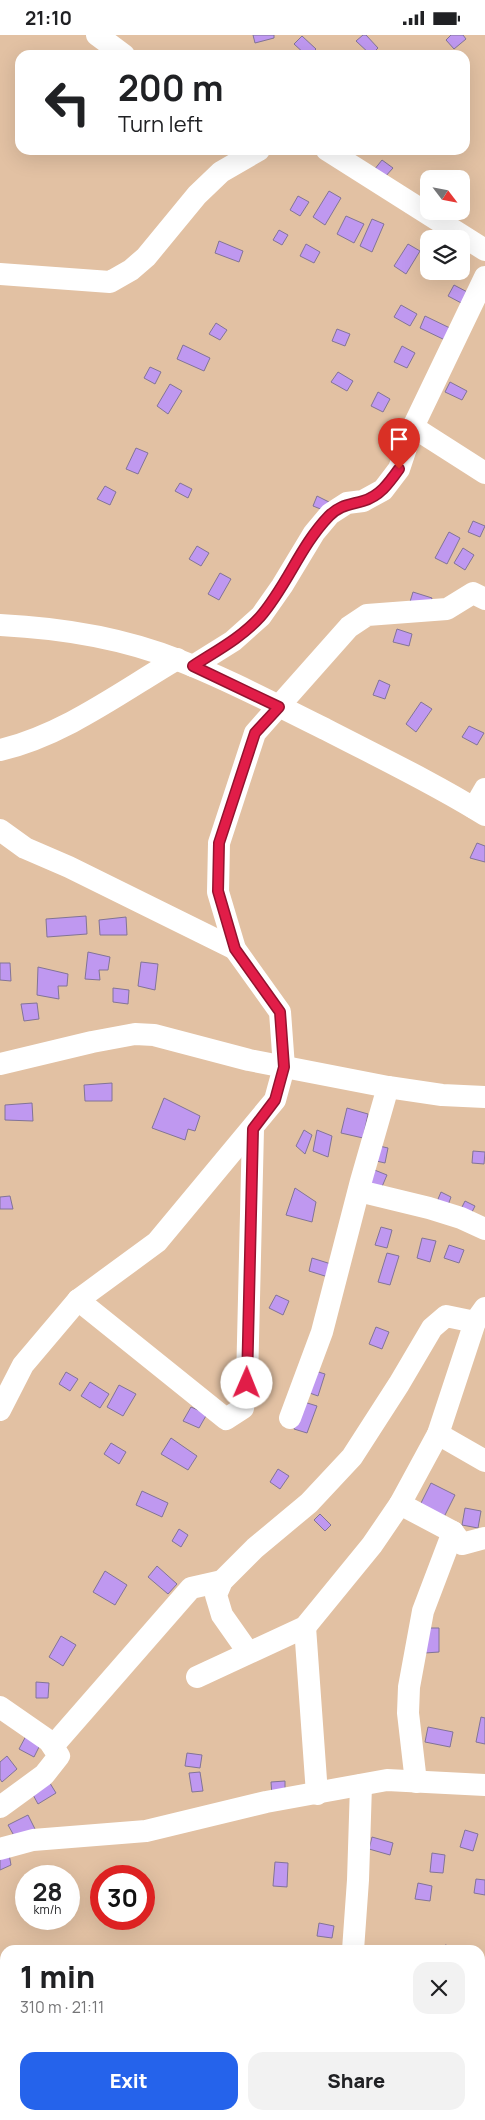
<!DOCTYPE html>
<meta charset="utf-8">
<style>
body{margin:0;font-family:Manrope,sans-serif;background:#f2f2f2;color:#202124;height:100vh;display:flex;flex-direction:column;font-size:19px;white-space:nowrap}
*{box-sizing:border-box;margin:0}
p{font-size:16px;color:#757577}
.icon{flex:none;width:28px;height:28px;fill:none;stroke:currentColor;stroke-width:2;stroke-linecap:round;stroke-linejoin:round}
.map{position:relative;flex:1;overflow:hidden}
.panel{position:absolute;left:0px;top:1910px;width:485px;height:175px;display:flex;flex-direction:column;background:#fff;border-radius:15px 15px 0 0;box-shadow:0 5px 20px #0002}
.panel>*{flex:none}
.top-card{position:absolute;left:15px;top:15px;width:455px;height:105px;border-radius:15px;box-shadow:0 5px 20px #0002;background:#fff;color:#202124;overflow:hidden}
.needle{width:32px;rotate:122deg}
.buttons{position:absolute;left:420px;top:135px;display:grid;gap:10px}
.buttons a{display:grid;place-items:center;width:50px;height:50px;border-radius:10px;background:#fff;box-shadow:0 5px 20px #0002;font-size:25px}
.speed{position:absolute;left:15px;top:1830px;display:flex;gap:10px;font-size:25px;font-weight:700;text-align:center}
.speed>*{display:grid;place-content:center;width:65px;height:65px;border-radius:50%;background:#fff;box-shadow:0 5px 20px #0002;line-height:1}
.speed small{font-size:12px;font-weight:400}
.speed .limit{border:8px solid #d22;background:#fff;color:#111}
.pin{position:absolute;display:grid;place-items:center;width:42px;height:42px;color:#fff;margin:-51px -21px;border-radius:50% 50% 50% 0;rotate:-45deg;box-shadow:0 0 5px #0007}
.pin .icon{rotate:45deg}
.me{position:absolute;width:55px;margin:-28px;rotate:1deg;stroke-linejoin:round;filter:drop-shadow(0 0 4px #0008)}
.turn{display:flex;align-items:center;gap:18px;height:105px;padding:0 20px;font-size:22px}
.turn .icon{width:65px;height:65px;stroke-width:2.5}
.turn b{display:block;font-size:35px;line-height:42px}
.round{display:grid;place-items:center;flex:none;width:52px;height:52px;border-radius:15px;background:#f2f2f2}
.overview{display:flex;align-items:center;justify-content:space-between;height:85px;padding:0 20px}
h1{font-size:30px;font-weight:800;line-height:38px}
.cta{display:flex;gap:10px;margin-top:auto;padding:10px 20px}
.cta a{flex:1;height:58px;border-radius:15px;background:#2563eb;color:#fff;font-size:20px;font-weight:800;line-height:58px;text-align:center}
.cta a+a{background:#f2f2f2;color:#202124}
.status{display:flex;justify-content:space-between;align-items:center;height:35px;padding:0 25px;background:#fff;direction:ltr}
.status svg{height:14px;fill:currentColor}
.map>svg:first-child{display:block}
.building{fill:#bf98f0;stroke:#827496}
.lines{fill:none;stroke-linecap:round;stroke-linejoin:round}
.minor{stroke:#fff;stroke-width:22}
.route-casing{stroke:#92132f;stroke-width:12}
.route{stroke:#e11d48;stroke-width:9}
</style>
<div class="status"><b>21:10</b><svg viewBox="0 0 49 12"><path d="M0 12V9h3v3zM5 12V6h3v6zM10 12V3h3v9zM15 12V0h3v12zM26 1h20v11H26zM47 4h2v5h-2z"/></svg></div>
<div class="map">
<svg width="485" height="2085" viewBox="0 0 485 2085">
<rect width="100%" height="100%" fill="#e2c1a3"/>
<g class="building">
<path d="M253,0H274V3L255,8Z"/>
<path d="M363,0H366L378,13L371,20L356,6Z"/>
<path d="M451,0H463L466,4L454,14L446,5Z"/>
<path d="M302,1L316,14L310,20H306L294,9Z"/>
<path d="M382,125L393,133L384,143L374,135Z"/>
<path d="M329,156L341,163L325,190L313,182Z"/>
<path d="M298,161L309,167L300,181L290,175Z"/>
<path d="M346,181L364,189L354,208L337,199Z"/>
<path d="M372,184L384,189L372,217L360,211Z"/>
<path d="M279,195L288,200L282,210L273,205Z"/>
<path d="M219,206L243,216L239,227L215,218Z"/>
<path d="M306,209L320,217L314,228L300,221Z"/>
<path d="M408,209L420,216L406,239L394,231Z"/>
<path d="M454,250L473,260L467,271L448,261Z"/>
<path d="M401,270L417,279L410,291L394,282Z"/>
<path d="M425,281L452,294L447,306L420,293Z"/>
<path d="M216,288L227,295L220,305L209,299Z"/>
<path d="M337,294L350,299L345,311L332,306Z"/>
<path d="M183,310L210,323L204,336L177,324Z"/>
<path d="M402,311L415,318L407,333L394,327Z"/>
<path d="M150,332L161,337L155,349L144,343Z"/>
<path d="M338,337L353,346L347,356L331,347Z"/>
<path d="M450,347L467,356L462,365L445,357Z"/>
<path d="M170,349L182,356L168,379L157,371Z"/>
<path d="M378,357L390,364L383,377L371,371Z"/>
<path d="M136,413L148,418L138,439L126,434Z"/>
<path d="M180,448L192,454L188,463L175,456Z"/>
<path d="M105,451L116,457L110,470L97,464Z"/>
<path d="M317,461L331,468L328,477L313,471Z"/>
<path d="M473,486L485,491L480,502L468,497Z"/>
<path d="M449,497L460,503L447,529L435,523Z"/>
<path d="M197,511L209,518L201,531L189,524Z"/>
<path d="M463,513L474,520L465,535L454,528Z"/>
<path d="M220,538L231,544L219,565L208,559Z"/>
<path d="M413,557L432,563L428,575L409,570Z"/>
<path d="M397,594L412,599L409,611L393,607Z"/>
<path d="M379,645L390,650L385,664L373,660Z"/>
<path d="M421,667L432,674L416,697L406,689Z"/>
<path d="M469,691L484,698L477,710L462,702Z"/>
<path d="M477,808L485,811V827L470,823Z"/>
<path d="M86,881L87,899L47,902L46,884Z"/>
<path d="M126,882L127,900H100L99,885Z"/>
<path d="M88,917L110,922L108,935H99L100,945L85,944Z"/>
<path d="M141,927L158,929L155,955L138,951Z"/>
<path d="M0,928H10L11,946L0,945Z"/>
<path d="M38,932L68,939L67,951H58L59,964L37,960Z"/>
<path d="M113,953L129,955L128,969L113,967Z"/>
<path d="M37,968L39,984L24,986L21,969Z"/>
<path d="M112,1048V1066H85L84,1050Z"/>
<path d="M164,1063L200,1081L195,1096L188,1094L185,1105L152,1093Z"/>
<path d="M32,1068L33,1086L5,1085V1070Z"/>
<path d="M347,1073L368,1079L363,1103L341,1098Z"/>
<path d="M304,1095L312,1100L305,1119L296,1111Z"/>
<path d="M317,1095L332,1101L328,1122L313,1116Z"/>
<path d="M375,1110L388,1113L385,1128L372,1125Z"/>
<path d="M473,1116L485,1117L484,1129L472,1128Z"/>
<path d="M372,1134L387,1140L381,1154L367,1149Z"/>
<path d="M295,1153L316,1167L312,1187L286,1180Z"/>
<path d="M441,1157L451,1162L447,1173L436,1169Z"/>
<path d="M10,1161L13,1174H0V1162Z"/>
<path d="M465,1166L475,1171L469,1183L459,1178Z"/>
<path d="M381,1192L392,1195L387,1213L375,1210Z"/>
<path d="M422,1203L436,1206L430,1227L417,1223Z"/>
<path d="M449,1210L464,1215L459,1228L444,1223Z"/>
<path d="M387,1218L399,1221L390,1250L378,1247Z"/>
<path d="M312,1223L331,1229L328,1242L309,1236Z"/>
<path d="M276,1260L289,1266L283,1280L269,1273Z"/>
<path d="M376,1292L389,1297L382,1314L369,1309Z"/>
<path d="M312,1335L325,1339L318,1361L304,1356Z"/>
<path d="M66,1337L78,1344L70,1356L59,1349Z"/>
<path d="M90,1347L109,1359L100,1373L81,1361Z"/>
<path d="M119,1350L136,1359L123,1381L107,1372Z"/>
<path d="M304,1367L317,1371L307,1398L294,1394Z"/>
<path d="M191,1372L207,1379L199,1393L183,1386Z"/>
<path d="M171,1403L197,1421L188,1435L161,1419Z"/>
<path d="M111,1408L126,1417L119,1429L104,1419Z"/>
<path d="M278,1434L289,1441L280,1454L270,1447Z"/>
<path d="M431,1448L455,1460L444,1482L420,1470Z"/>
<path d="M142,1456L168,1468L162,1482L136,1470Z"/>
<path d="M465,1473L481,1476L478,1493L462,1490Z"/>
<path d="M320,1479L331,1490L325,1496L314,1485Z"/>
<path d="M179,1494L188,1500L181,1512L172,1506Z"/>
<path d="M157,1531L177,1549L168,1559L148,1542Z"/>
<path d="M105,1536L127,1550L115,1570L93,1557Z"/>
<path d="M425,1593H439V1617L425,1618Z"/>
<path d="M61,1601L76,1610L63,1631L49,1622Z"/>
<path d="M36,1647L49,1648L48,1663H36Z"/>
<path d="M481,1682L485,1683V1709L476,1707Z"/>
<path d="M428,1692L453,1697L450,1712L425,1707Z"/>
<path d="M27,1699L42,1706L34,1722L19,1714Z"/>
<path d="M187,1718L202,1720L200,1733L185,1731Z"/>
<path d="M7,1721L17,1734L2,1747L0,1744V1727Z"/>
<path d="M200,1737L203,1756L192,1757L189,1738Z"/>
<path d="M48,1745L56,1758L38,1769L31,1756Z"/>
<path d="M285,1746V1760L272,1761L271,1747Z"/>
<path d="M28,1780L36,1796L17,1806L8,1790Z"/>
<path d="M465,1795L478,1799L473,1816L460,1812Z"/>
<path d="M372,1802L393,1808L390,1820L369,1814Z"/>
<path d="M432,1818L445,1820L443,1838L430,1837Z"/>
<path d="M9,1819L11,1830L0,1835V1823Z"/>
<path d="M275,1827L288,1828L287,1852L273,1851Z"/>
<path d="M476,1844L485,1845V1860L474,1858Z"/>
<path d="M418,1848L432,1851L430,1866L415,1864Z"/>
<path d="M319,1888L334,1891L332,1903L317,1901Z"/>
<path d="M445,1910L459,1913V1915H444Z"/>
</g>
<g class="lines">
<g class="minor">
<path d="M97,0L124,20"/>
<path d="M327,115L485,215"/>
<path d="M0,239L110,247L131,235L146,222L197,160L221,137L259,115"/>
<path d="M413,392L485,438"/>
<path d="M0,590C61,593 120,602 178,625C228,644 276,670 325,694C379,722 434,748 485,780"/>
<path d="M193,631L233,606L261,581L282,551L314,498L330,479L347,468L363,466L383,455L399,434L413,392L485,242"/>
<path d="M0,715C64,700 121,657 177,624"/>
<path d="M474,773L485,754"/>
<path d="M0,795L25,813L69,832L235,914"/>
<path d="M0,1029L92,1007L135,999L154,1000L249,1025L388,1052L442,1060L485,1062"/>
<path d="M359,1156L429,1173L461,1183L485,1194"/>
<path d="M78,1265L226,1384L243,1373L247,1348L253,1094"/>
<path d="M0,1375L23,1330L78,1265L157,1207L275,1065L284,1032L280,977L235,914L218,857L219,808L255,698L349,592L367,580L447,574L473,558L485,564"/>
<path d="M290,1383L322,1297L361,1146L388,1052"/>
<path d="M438,1399L485,1426"/>
<path d="M400,1469L453,1497L462,1509L485,1503"/>
<path d="M305,1592L317,1759"/>
<path d="M248,1617L222,1580L216,1560L222,1546L255,1513L309,1468L352,1422L399,1349L432,1293L446,1281L475,1287"/>
<path d="M197,1642L305,1592L372,1510L400,1469L438,1399L475,1287L485,1273"/>
<path d="M0,1672L49,1706L59,1721L44,1740L0,1772"/>
<path d="M53,1711L191,1553L222,1546"/>
<path d="M416,1747L408,1678L409,1652L423,1576L453,1497"/>
<path d="M0,1814L33,1805L146,1796L266,1767L387,1745L485,1750"/>
<path d="M353,1915L358,1845L361,1750"/>
<path d="M0,2041L5,2038"/>
<path d="M365,2080L366,2085"/>
</g>
</g>
<g class="lines">
<g class="route-casing">
<path id="route" d="M247,1348L253,1094L275,1065L284,1032L280,977L235,914L218,856L219,808L255,698L279,672L193,631C216,616 241,603 260,582C287,551 300,511 329,481C340,470 349,470 363,466C380,461 389,448 399,434"/>
</g>
<use href="#route" class="route"/>
</g>
</svg>
<div class="buttons">
<a><svg class="needle" viewBox="-14 -14 28 28"><path d="M0-13l5 13h-10z" fill="#e53935"/><path d="M0 13l5-13h-10z" fill="#757577"/></svg></a>
<a><svg class="icon" aria-label="layers" viewBox="0 0 24 24"><path d="M12 4l9 5-9 5-9-5zM3 14l9 5 9-5"/></svg></a>
</div>
<div class="speed"><div>28<small>km/h</small></div><div class="limit">30</div></div>
<div class="pin" style="left:399px;top:434px;background:#d93025"><svg class="icon" aria-label="arrive" viewBox="0 0 24 24"><path d="M6 21V4h12l-3 4 3 4H6"/></svg></div>
<svg class="me" style="left:247px;top:1348px" viewBox="-20 -20 40 40"><circle r="19" fill="#fff"/><path d="M0-13L10 11 0 6-10 11z" fill="#e11d48"/></svg>
<div class="top-card">
<div class="turn"><svg class="icon" aria-label="left" viewBox="0 0 24 24"><path d="M17 20v-9H6M10 6l-5 5 5 5"/></svg><div><b>200 m</b>Turn left</div></div>
</div>
<section class="panel">
<div class="overview"><div><h1>1 min</h1><p>310 m · 21:11</p></div><a class="round"><svg class="icon" aria-label="close" viewBox="0 0 24 24"><path d="M6 6l12 12M18 6L6 18"/></svg></a></div>
<div class="cta"><a>Exit</a><a>Share</a></div>
</section>
</div>
